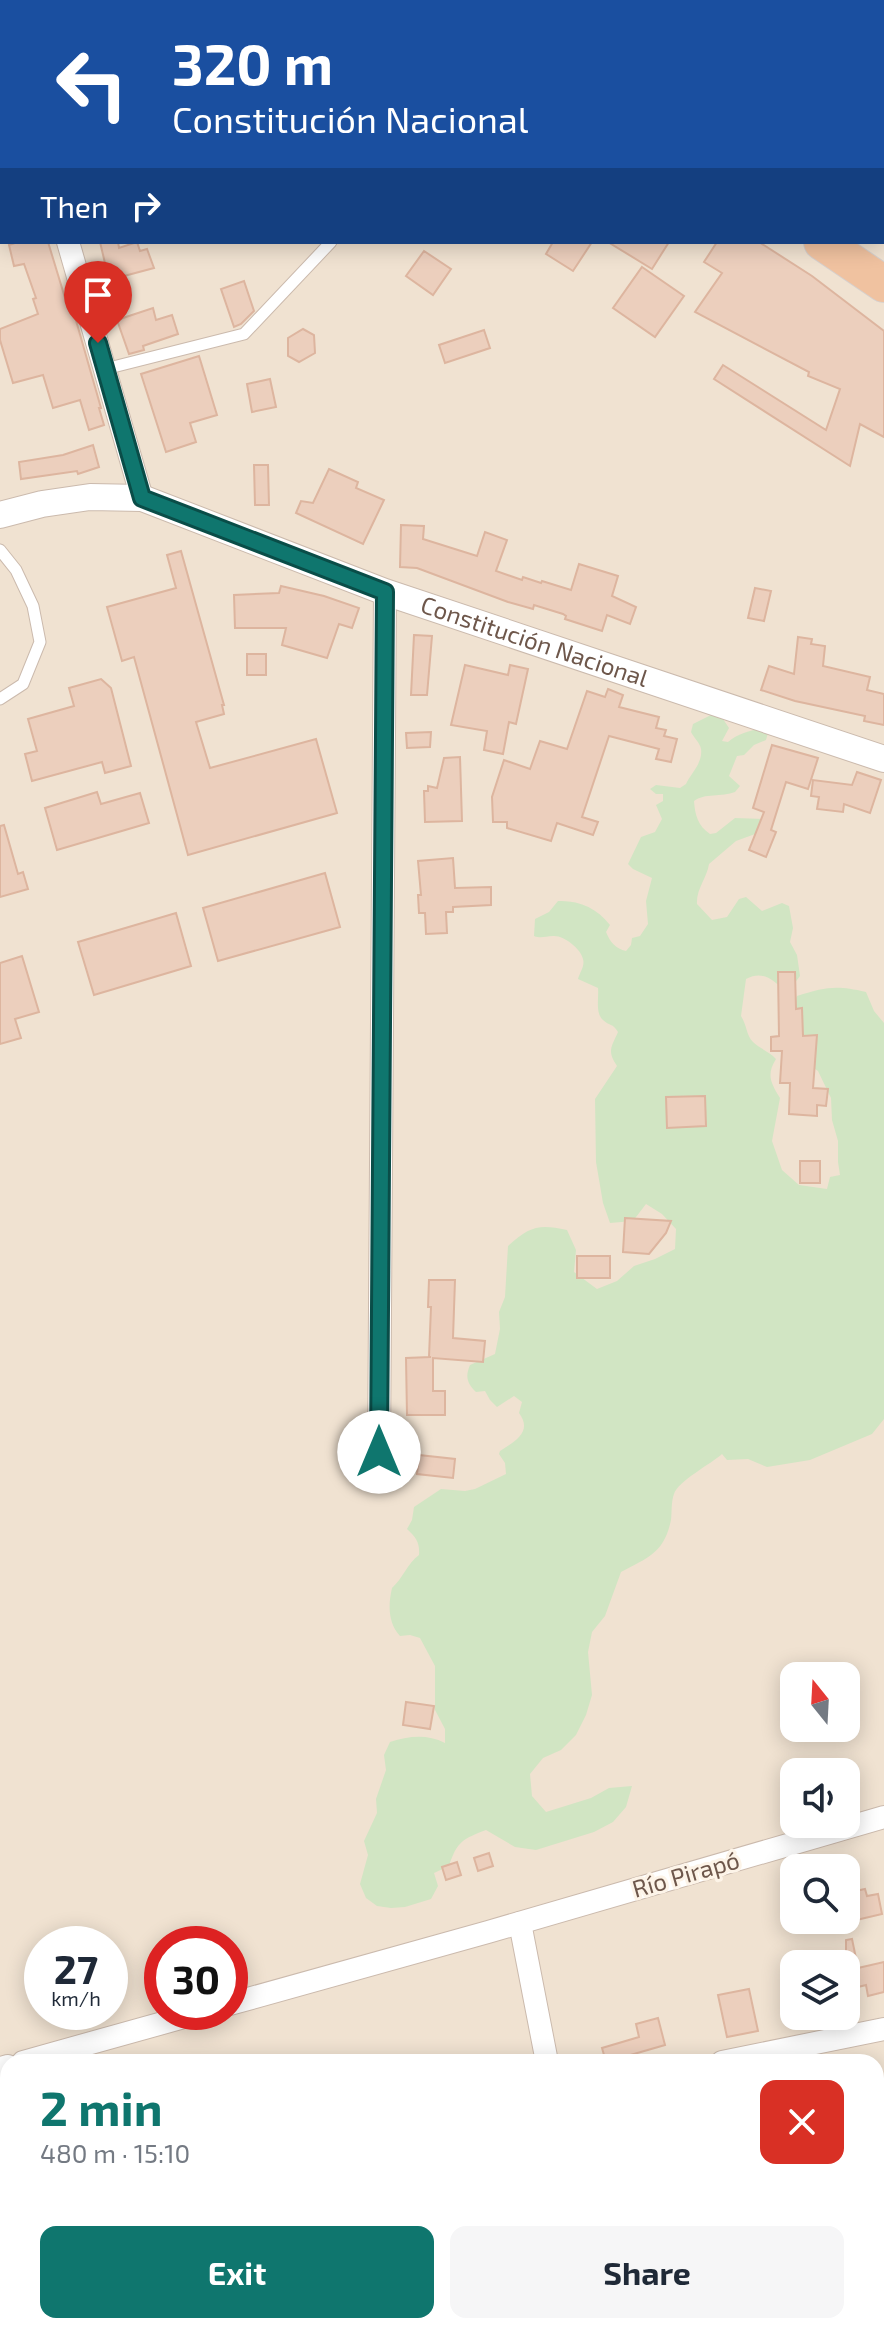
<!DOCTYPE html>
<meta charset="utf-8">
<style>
body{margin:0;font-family:"Exo 2",sans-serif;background:#f6f6f7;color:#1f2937;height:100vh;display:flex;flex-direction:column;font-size:30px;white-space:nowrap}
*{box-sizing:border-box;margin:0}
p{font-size:26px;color:#747a83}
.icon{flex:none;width:44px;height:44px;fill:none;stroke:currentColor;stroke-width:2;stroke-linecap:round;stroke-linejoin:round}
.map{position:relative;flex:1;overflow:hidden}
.side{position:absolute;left:0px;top:2054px;width:884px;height:280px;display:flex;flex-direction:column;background:#fff;border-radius:24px 24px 0 0;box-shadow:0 4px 20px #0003}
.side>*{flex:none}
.hud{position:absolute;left:0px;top:0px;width:884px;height:244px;box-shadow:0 4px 20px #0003;background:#1a4fa0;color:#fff;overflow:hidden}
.needle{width:52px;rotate:342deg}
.buttons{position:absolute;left:780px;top:1662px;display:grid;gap:16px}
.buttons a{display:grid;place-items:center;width:80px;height:80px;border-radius:16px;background:#fff;box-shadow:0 4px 20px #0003;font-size:40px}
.speed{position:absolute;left:24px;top:1926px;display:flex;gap:16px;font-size:40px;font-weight:700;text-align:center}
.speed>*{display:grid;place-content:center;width:104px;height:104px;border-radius:50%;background:#fff;box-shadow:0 4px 20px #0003;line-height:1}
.speed small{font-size:20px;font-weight:400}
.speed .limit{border:12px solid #d22;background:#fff;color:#111}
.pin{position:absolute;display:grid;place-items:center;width:68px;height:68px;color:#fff;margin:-82px -34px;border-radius:50% 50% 50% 0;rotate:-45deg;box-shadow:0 0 8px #0007}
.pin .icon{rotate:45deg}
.me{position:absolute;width:88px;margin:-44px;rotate:0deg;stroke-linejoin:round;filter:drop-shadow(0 0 6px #0008)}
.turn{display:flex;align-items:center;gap:28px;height:168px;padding:0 40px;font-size:36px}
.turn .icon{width:104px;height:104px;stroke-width:2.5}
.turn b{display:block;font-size:56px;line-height:68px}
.then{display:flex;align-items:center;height:76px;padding:0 40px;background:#0003;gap:16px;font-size:30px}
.round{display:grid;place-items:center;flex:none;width:84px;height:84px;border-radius:16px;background:#f6f6f7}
.headline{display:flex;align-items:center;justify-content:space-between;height:136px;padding:0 40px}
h1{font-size:48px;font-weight:700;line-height:60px;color:#0f766e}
.action{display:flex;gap:16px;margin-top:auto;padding:16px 40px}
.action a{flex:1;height:92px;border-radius:16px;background:#0f766e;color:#fff;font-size:32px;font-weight:700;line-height:92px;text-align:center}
.action a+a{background:#f6f6f7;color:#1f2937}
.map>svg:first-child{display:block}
.residential{fill:#f0e2d1;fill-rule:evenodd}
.green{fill:#d1e5c3}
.building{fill:#eccfbd;stroke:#ddb59f;stroke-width:2}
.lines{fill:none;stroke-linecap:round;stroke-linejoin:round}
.service-casing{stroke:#cbbaad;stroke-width:13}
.minor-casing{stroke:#cbbaad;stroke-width:24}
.tertiary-casing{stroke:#cbbaad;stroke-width:28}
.trunk-casing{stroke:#d6d0cd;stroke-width:38}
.service{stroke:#fff;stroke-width:11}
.minor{stroke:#fff;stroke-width:22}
.tertiary{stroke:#fff;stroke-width:26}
.trunk{stroke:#f0c2a0;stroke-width:36}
.route-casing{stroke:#0a4d48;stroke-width:20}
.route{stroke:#0f766e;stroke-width:14}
.labels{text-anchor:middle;stroke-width:6;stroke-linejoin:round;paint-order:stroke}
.street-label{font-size:24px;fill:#6e574b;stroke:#fdf4e8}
</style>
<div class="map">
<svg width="884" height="2334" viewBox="0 0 884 2334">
<rect width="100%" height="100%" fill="#f9f0e2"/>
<path class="residential" d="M0,0H884V2334H0ZM2,2H882V242H2ZM794,1676H846V1728H794ZM794,1772H846V1824H794ZM794,1868H846V1920H794ZM42,1944H110V2012H42ZM162,1944H230V2012H162ZM794,1964H846V2016H794ZM8,2062H876V2326H8Z"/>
<path class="green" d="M713,714L721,716L729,728L722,741L728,742C737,734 750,730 762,729L768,733L766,740L754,745L744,755L737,756L729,776L740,786L735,792C722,797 704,793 694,801C695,815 698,826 710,834L716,833L735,818L766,819V830L736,841L709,864C707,878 696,889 697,904L712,920L727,917L739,899L746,897L762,911L782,903L789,906L793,928L790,942L797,955L800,976L791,988L785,992C774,980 763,970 746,979L741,1016C747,1025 746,1035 753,1042C760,1049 769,1051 776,1059C766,1075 771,1083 780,1098L772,1141L782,1170L799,1185L827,1189L830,1177L840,1175L838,1162V1141L832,1120L831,1098L818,1071L801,1059L789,1016L797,996C826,987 836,985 866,992L874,1011L884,1023V1419L872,1434L810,1460L767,1467L748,1459L727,1460L722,1454C711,1464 678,1481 674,1494C671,1502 672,1512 671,1520C664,1553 649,1557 621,1572L605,1616L592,1632L588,1652L592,1695L586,1715L576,1735L561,1750L543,1758L530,1774L532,1796L546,1812L591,1798L609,1788L632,1786L626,1807L613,1822L594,1832L536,1850L515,1847L486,1830C463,1839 457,1841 449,1866L434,1873L438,1886L431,1899L405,1907L391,1908L377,1906L366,1898L360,1884L368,1855L364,1841L377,1813L376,1799L386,1770L384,1755L390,1742C409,1736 427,1734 445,1743V1729L435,1710V1666L420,1638L410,1635L400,1636C388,1623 388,1605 392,1588C403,1578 407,1564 419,1555C420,1543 416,1537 407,1529L412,1520L414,1507L441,1489L465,1491L475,1489L506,1474L505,1463L499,1454L500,1451C515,1441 533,1432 519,1413L522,1402L514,1396L497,1407L490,1400L485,1391L476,1392C467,1383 465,1377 470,1365L495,1354L500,1329L499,1312L505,1297L508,1246C530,1226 539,1224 567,1230L576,1250L574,1272L597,1289L617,1281L634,1266L655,1259L675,1249L676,1229L662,1214L646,1204L633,1221L610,1223L603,1203L596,1162L595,1099L617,1066C607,1051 611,1048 618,1032C613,1023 609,1026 603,1020C595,1013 599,998 598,988L578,979C580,972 585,966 583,959C581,949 564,935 553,936C545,936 542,939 534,936L535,919L549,912L558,901C579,900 597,908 610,925L606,932C610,942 616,949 626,951L631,945L632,938L640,936L648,924L646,901L652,878L633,869L628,864L641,837L655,832L662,819L656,805L663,801V794H656L650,789L656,785L680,788L686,784C691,773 703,763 701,749C700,743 694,738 691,732L693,724Z"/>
<g class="building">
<path d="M18,242H48L69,311L73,310L101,408H99L104,425L89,430L80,400L53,408L43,375L13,383L0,340V329L38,314L33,299L36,298L24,264L14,266L9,245Z"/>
<path d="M100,242H118L119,248L137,242L140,251L147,249L154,268L109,280Z"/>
<path d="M553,242H592L573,271L546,254Z"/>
<path d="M608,242H669L652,269Z"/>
<path d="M717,242H759L812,276L884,331V437L860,424L850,466L714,379L723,365L826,430L840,389L808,376L809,372L695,312L722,273L704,262Z"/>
<path d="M424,251L451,269L433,295L406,276Z"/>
<path d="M642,267L684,296L655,337L613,308Z"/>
<path d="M244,281L254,311L241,324L234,327L221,289Z"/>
<path d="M153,308L156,320L172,315L178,334L143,346L144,350L129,354L117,320Z"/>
<path d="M303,329L314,335L315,353L299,362L288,356V338Z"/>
<path d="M484,330L490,348L445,363L439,345Z"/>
<path d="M199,356L217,415L190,423L196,442L166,452L141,374Z"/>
<path d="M270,379L276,407L252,412L247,384Z"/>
<path d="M93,445L99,467L78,474L77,471L21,479L19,462L63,455Z"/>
<path d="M254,465H268L269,505H255Z"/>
<path d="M329,469L358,482L356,488L384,500L363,544L296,513L301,501L313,503Z"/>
<path d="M401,525L424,526L423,539L477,556L485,532L507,540L496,571L522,580L523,577L541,583L542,581L571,590L579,564L618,576L612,596L636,607L630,624L607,615L602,631L565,619L566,616L563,614L534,605L533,609L508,602L417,568L400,567Z"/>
<path d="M181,551L224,705H222L224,714L196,722L210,768L316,739L337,813L188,855L134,657L122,661L107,607L176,588L167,555Z"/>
<path d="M281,586L324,596L359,608L352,628L339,624L327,658L282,645L286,628H235L234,595L279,593Z"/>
<path d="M755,588L771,591L764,621L748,618Z"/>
<path d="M414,635L432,636L427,695H411Z"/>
<path d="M798,637L812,639L811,644L825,646L823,666L870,677L867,690L884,694V725L864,721L865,716L795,701L761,690L769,666L794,674Z"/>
<rect x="247" y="654" width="19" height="21"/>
<path d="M465,665L508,675L510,665L528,669L516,724L509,722L503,754L484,750L487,731L451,725Z"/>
<path d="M101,679L111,688L131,766L105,773L102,762L32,781L25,754L37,751L28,719L74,706L69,688Z"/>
<path d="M608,689L623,695L619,707L659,717L656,728L666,730L664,736L677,739L671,762L656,759L659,749L609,736L582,817L598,822L593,835L557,823L551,841L507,828V822H493L492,797L504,760L530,769L540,741L567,749L587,691L605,697Z"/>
<path d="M431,732L430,747L407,748L406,733Z"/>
<path d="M772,745L818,758L808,789L786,782L771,830L776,832L766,857L749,850L764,812L753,808Z"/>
<path d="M460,757L462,821L425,822L424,791H428V786L437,788L444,758Z"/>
<path d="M857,772L881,780L870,813L844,804L843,812L817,809L819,797L811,796L813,780L852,785Z"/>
<path d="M97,792L101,804L140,793L149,823L57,850L45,808Z"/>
<path d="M4,825L18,874L23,872L28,889L0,897V826Z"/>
<path d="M453,858L455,888L491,887V905L453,907V912H446L447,933L426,934L425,913H419L418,895H421L418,861Z"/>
<path d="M325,873L340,927L218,961L203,908Z"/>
<path d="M176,913L191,966L94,995L78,942Z"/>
<path d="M22,956L39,1012L15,1019L21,1038L0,1044V963Z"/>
<path d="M778,972H795L796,1009L802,1008L803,1036L817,1035L813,1088L828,1089L826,1106L817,1105V1116L789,1114L790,1083H780L782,1051H771V1037L779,1036Z"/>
<path d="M705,1096L706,1126L667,1128L666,1097Z"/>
<rect x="800" y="1161" width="20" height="22"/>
<path d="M625,1218L671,1221L666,1233L649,1254L623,1252Z"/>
<rect x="577" y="1256" width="33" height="22"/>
<path d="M429,1280H455L453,1338L485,1341L483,1362L433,1358V1391H445V1415H407L406,1358L431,1357H429L431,1307H428Z"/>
<path d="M419,1455L455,1459L453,1478L417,1474Z"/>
<path d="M406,1702L434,1706L430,1729L403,1725Z"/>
<path d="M489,1853L493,1866L478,1871L474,1858Z"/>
<path d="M457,1862L461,1875L446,1880L442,1867Z"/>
<path d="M865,1889L867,1896L878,1894L882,1914L848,1922L846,1893Z"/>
<path d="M852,1939L858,1968L884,1962V1992L868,1996L866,1985L846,1990V1940Z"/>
<path d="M749,1989L758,2031L727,2037L718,1995Z"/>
<path d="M658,2018L665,2045L627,2056L628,2062H606L602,2048L639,2037L636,2024Z"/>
</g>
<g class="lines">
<g class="service-casing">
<g id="service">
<path d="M105,369L244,334L331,242"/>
<path d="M0,550L16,570L33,606L40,642L23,684L0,699"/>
</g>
</g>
<g class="minor-casing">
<g id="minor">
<path d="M232,0L233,2"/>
<path d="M0,3L2,10"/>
<path d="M0,101H2"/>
<path d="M68,242L142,498"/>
<path d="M379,1452L385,592"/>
<path d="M520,1923L547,2062"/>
<path d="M230,2004L488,1932L884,1817"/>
<path d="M23,2062L202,2012"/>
<path d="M722,2062L884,2029"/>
<path d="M0,2068L8,2066"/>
<path d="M602,2326L603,2334"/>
<path d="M805,2326L807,2334"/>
</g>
</g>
<g class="tertiary-casing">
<g id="tertiary">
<path id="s1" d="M0,515L42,504L90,497L142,498L385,592L884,759"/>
</g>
</g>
<g class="trunk-casing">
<g id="trunk">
<path d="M468,0L471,2"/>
<path d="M822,242L884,284"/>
</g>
</g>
<use href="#service" class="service"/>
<use href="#minor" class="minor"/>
<use href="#tertiary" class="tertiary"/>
<use href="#trunk" class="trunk"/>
</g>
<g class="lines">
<g class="route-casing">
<path id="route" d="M98,343L142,498L385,592L379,1452"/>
</g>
<use href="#route" class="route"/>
</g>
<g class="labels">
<g class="street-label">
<text dy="8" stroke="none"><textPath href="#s1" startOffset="562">Constitución Nacional</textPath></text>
<text transform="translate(686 1875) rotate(-16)" y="8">Río Pirapó</text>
</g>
</g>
</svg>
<div class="buttons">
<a><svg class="needle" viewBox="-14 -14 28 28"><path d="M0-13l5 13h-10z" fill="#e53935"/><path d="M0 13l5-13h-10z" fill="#747a83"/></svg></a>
<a><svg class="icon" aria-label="sound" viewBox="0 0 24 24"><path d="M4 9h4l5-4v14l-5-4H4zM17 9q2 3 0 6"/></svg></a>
<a><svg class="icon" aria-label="search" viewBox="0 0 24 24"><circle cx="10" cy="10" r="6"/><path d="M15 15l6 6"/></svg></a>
<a><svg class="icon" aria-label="layers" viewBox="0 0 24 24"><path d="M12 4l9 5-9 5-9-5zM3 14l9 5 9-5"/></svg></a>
</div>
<div class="speed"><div>27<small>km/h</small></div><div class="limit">30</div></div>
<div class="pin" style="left:98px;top:343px;background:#d93025"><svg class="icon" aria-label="arrive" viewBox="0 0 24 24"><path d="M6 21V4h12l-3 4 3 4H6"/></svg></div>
<svg class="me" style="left:379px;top:1452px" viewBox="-20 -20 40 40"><circle r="19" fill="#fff"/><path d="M0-13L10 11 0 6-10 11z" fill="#0f766e"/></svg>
<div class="hud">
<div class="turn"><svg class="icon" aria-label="left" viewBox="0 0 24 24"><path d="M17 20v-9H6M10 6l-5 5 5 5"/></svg><div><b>320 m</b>Constitución Nacional</div></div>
<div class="then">Then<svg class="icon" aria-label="right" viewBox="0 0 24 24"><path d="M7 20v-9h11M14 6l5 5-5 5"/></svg></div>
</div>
<section class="side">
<div class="headline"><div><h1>2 min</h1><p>480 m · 15:10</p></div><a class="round" style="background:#d93025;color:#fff"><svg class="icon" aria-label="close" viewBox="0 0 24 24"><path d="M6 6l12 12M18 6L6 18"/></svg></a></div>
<div class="action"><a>Exit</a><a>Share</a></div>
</section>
</div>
